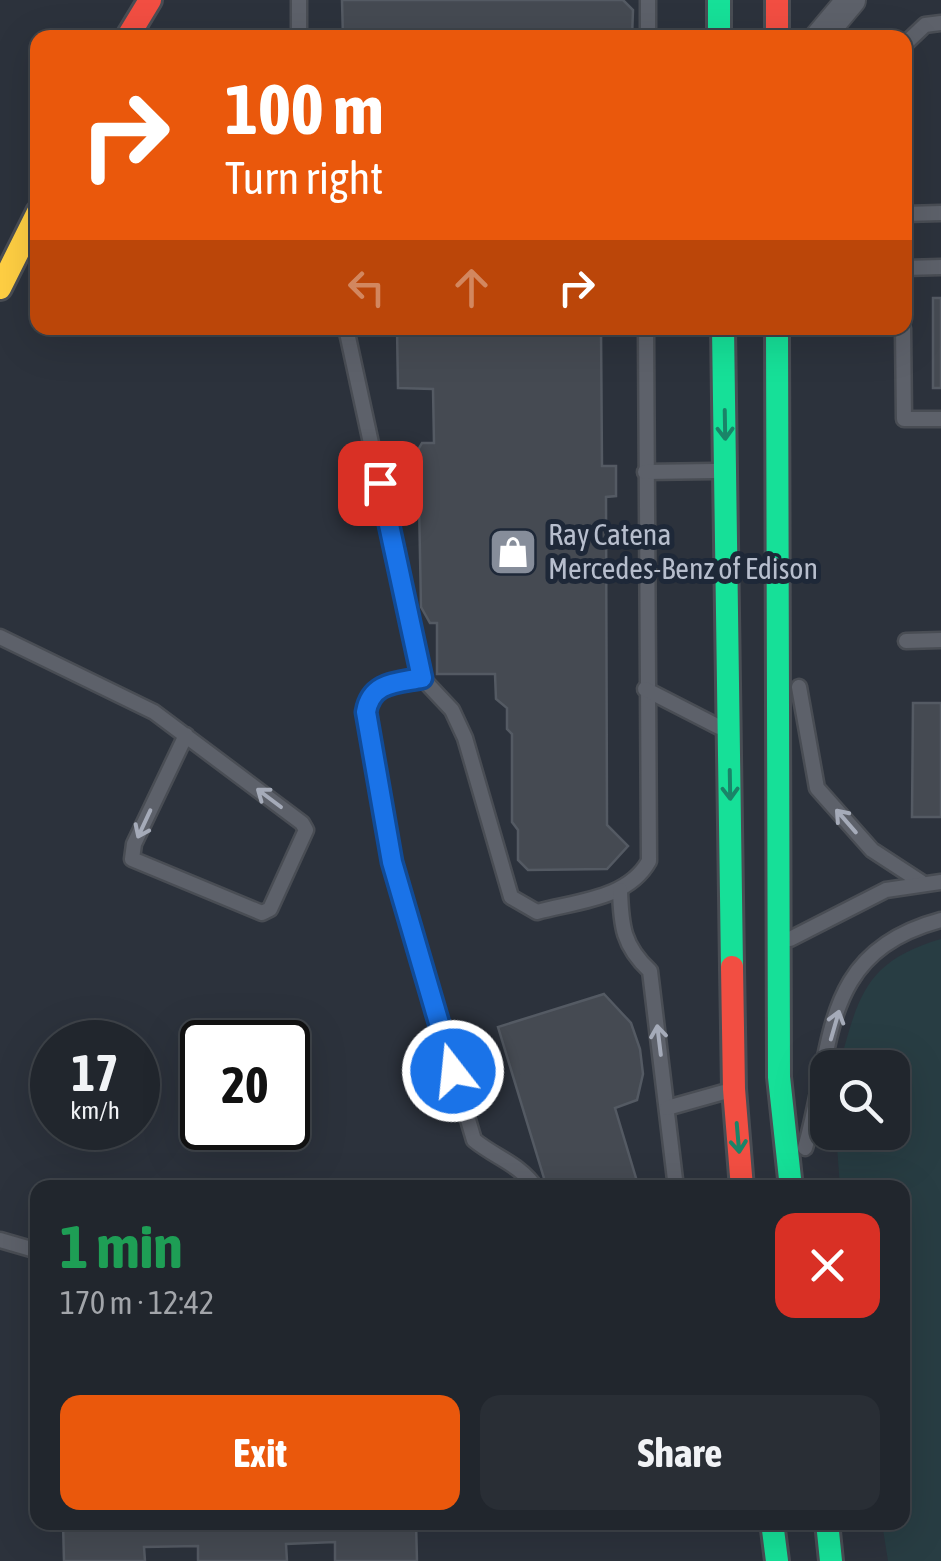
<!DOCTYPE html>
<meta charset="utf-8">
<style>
body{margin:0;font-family:"Asap Condensed",sans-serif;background:#292e35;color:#f1f3f6;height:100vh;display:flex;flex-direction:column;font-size:38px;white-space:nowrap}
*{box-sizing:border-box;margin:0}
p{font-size:32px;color:#a2a5aa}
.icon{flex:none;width:55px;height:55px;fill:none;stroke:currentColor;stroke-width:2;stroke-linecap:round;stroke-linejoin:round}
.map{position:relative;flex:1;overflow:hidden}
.panel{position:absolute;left:30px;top:1180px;width:880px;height:350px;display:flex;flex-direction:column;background:#21262d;border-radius:20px;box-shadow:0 10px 40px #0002,0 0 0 2px #3e4349}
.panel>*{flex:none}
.banner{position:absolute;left:30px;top:30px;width:882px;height:305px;border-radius:20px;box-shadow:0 10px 40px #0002,0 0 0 2px #3e4349;background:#ea580c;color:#fff;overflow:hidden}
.fabs{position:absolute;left:810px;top:1050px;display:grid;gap:20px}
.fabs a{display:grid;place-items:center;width:100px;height:100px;border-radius:20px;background:#21262d;box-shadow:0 10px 40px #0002,0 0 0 2px #3e4349;font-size:50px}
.speed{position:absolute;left:30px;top:1020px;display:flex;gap:20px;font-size:50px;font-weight:700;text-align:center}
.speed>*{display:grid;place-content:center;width:130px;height:130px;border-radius:50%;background:#21262d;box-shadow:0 10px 40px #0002,0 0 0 2px #3e4349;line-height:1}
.speed small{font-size:25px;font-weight:400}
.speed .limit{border:5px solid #111;border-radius:15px;background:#fff;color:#111}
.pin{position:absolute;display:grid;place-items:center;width:85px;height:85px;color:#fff;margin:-42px;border-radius:20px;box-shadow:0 5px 15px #0006}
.me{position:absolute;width:110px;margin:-55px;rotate:344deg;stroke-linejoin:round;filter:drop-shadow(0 0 8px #0008)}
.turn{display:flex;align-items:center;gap:35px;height:210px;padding:0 30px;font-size:45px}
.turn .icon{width:130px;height:130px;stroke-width:2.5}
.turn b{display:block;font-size:70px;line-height:85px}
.lanes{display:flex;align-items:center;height:95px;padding:0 30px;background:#0003;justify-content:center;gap:50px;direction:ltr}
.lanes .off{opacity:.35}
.round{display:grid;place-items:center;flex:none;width:105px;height:105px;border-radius:20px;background:#292e35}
.overview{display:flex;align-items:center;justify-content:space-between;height:170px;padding:0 30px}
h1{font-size:60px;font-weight:700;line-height:75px;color:#1e9e55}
.button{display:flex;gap:20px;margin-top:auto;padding:20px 30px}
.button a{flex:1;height:115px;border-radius:20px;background:#ea580c;color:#fff;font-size:40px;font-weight:700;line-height:115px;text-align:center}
.button a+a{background:#292e35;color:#f1f3f6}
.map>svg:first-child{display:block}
.green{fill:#283d43}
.building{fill:#454a52;stroke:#545a63;stroke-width:2.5}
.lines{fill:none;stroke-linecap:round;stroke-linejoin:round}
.lane-casing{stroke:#494d54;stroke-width:19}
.street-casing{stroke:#494d54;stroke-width:32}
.fast-casing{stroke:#494d54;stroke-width:28}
.slow-casing{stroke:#494d54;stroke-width:28}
.jam-casing{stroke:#494d54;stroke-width:28}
.lane{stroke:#5d616a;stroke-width:14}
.street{stroke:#5d616a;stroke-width:28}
.fast{stroke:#16e098;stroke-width:22}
.slow{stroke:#ffcf43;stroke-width:22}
.jam{stroke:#f24e42;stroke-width:22}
.oneway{stroke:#1a8468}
.oneway2{stroke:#a5abb9}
.route-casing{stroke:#114b97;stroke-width:25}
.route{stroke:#1a73e8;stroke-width:18}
.labels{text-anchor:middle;stroke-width:10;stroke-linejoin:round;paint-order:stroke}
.poi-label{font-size:30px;fill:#b7becd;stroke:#1e2838;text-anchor:start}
</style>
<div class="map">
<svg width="941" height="1561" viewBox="0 0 941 1561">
<rect width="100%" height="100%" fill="#2c323c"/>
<path class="green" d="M941,939V1561H888L882,1523L902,1522V1188L840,1187L836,1133L892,1132V1068L839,1067C858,997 865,961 941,939Z"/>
<g class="building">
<path d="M342,0H623L633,10L632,38H343Z"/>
<rect x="933" y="298" width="8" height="90"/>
<path d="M397,328H601L602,466H616V496L606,497L607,825L628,846L607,869L528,870L518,860V830L512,822V734L507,729V708L496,699L495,674H437V623H430L421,607L418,450L422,443H434L433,389L398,388Z"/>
<path d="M913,703H941V817H912Z"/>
<path d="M604,994L631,1023L640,1049L643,1074L637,1100L615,1108L639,1188H547L498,1027Z"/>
<path d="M63,1522H416L417,1561H335V1542L286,1544L287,1561H198V1546L144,1547L145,1561H64Z"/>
</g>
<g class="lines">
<g class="lane-casing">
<g id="lane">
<path d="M299,0V38"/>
<path d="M648,38V0"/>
<path d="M905,44L925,25L941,23"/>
<path d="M905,214L941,213"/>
<path d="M905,268L941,267"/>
<path d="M346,328L422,678L452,710L465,738L511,897L537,912C577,901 628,899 649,861L646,328"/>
<path d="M903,328L904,419H941"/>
<path d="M645,472L714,471"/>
<path d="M0,637L154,712L302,823L306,830L270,909L262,913L132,859L134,844L186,735"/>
<path d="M906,641L941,640"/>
<path d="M422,678C396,683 372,682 366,712L392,862L474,1140C496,1158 520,1164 536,1188"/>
<path d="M799,687L817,788L872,850L921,882"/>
<path d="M645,689L719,727"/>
<path d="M620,890C621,926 623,946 650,971L676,1188"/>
<path d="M790,939L886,890L941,882"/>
<path d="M667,1108L724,1092"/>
<path d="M805,1148C835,1045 818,953 941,920"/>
<path d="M0,1240L38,1251"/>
</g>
</g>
<g class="street-casing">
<path id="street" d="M819,38L851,0"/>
</g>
<g class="fast-casing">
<g id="fast">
<path d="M719,0V38"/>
<path d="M723,328L732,967"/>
<path d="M777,328L779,1077L791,1188"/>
<path d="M772,1522L777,1561"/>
<path d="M827,1522L831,1561"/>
</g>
</g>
<g class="slow-casing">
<path id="slow" d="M0,288L38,212"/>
</g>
<g class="jam-casing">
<g id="jam">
<path d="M777,0V38"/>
<path d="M127,38L150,0"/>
<path d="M732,967L734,1089L742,1188"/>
</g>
</g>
<use href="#lane" class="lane"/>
<use href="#street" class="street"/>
<use href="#fast" class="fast"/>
<use href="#slow" class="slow"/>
<use href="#jam" class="jam"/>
</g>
<defs><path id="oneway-shaft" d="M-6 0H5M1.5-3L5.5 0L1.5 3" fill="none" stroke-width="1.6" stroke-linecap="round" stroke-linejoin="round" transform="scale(2.5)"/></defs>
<g class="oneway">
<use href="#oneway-shaft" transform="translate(725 425) rotate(89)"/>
<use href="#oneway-shaft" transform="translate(730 785) rotate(89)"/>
<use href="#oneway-shaft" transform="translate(738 1138) rotate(85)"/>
</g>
<g class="oneway2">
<use href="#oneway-shaft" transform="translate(269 798) rotate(-143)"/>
<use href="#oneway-shaft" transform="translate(846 821) rotate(-131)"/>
<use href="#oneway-shaft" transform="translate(144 824) rotate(115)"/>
<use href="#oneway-shaft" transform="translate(835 1025) rotate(-74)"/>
<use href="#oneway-shaft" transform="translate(659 1040) rotate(-97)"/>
</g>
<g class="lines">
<g class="route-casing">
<path id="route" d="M380,483L422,678C396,683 371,682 366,712L392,862L453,1071"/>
</g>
<use href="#route" class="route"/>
</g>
<defs>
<g id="shop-square" transform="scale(2.5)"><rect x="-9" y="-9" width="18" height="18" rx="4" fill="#868d9a" stroke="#1e2838"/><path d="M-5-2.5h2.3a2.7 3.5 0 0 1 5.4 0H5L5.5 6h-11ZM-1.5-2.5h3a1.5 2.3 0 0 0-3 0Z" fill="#fff"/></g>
</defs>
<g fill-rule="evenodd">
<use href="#shop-square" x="513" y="552"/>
</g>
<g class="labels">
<g class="poi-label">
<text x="548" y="545">Ray Catena<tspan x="548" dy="34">Mercedes-Benz of Edison</tspan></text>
</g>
</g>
</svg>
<div class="fabs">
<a><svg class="icon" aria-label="search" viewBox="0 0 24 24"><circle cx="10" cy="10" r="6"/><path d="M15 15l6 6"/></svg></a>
</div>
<div class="speed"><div>17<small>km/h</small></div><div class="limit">20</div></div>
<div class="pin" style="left:380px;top:483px;background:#d93025"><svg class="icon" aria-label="arrive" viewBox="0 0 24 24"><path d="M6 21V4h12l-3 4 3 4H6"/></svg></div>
<svg class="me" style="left:453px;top:1071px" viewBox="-20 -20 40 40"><circle r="17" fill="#1a73e8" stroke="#fff" stroke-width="3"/><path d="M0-11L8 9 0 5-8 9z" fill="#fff"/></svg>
<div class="banner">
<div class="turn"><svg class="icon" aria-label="right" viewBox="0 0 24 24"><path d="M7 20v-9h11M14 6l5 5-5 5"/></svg><div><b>100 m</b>Turn right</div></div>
<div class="lanes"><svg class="icon off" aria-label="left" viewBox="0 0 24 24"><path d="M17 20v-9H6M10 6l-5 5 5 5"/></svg><svg class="icon off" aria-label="ahead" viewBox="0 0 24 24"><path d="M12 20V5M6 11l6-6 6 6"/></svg><svg class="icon" aria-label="right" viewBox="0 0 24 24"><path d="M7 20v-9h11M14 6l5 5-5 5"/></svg></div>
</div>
<section class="panel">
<div class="overview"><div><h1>1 min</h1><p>170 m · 12:42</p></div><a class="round" style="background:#d93025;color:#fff"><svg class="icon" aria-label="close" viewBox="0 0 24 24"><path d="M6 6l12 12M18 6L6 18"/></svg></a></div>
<div class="button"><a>Exit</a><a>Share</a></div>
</section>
</div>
